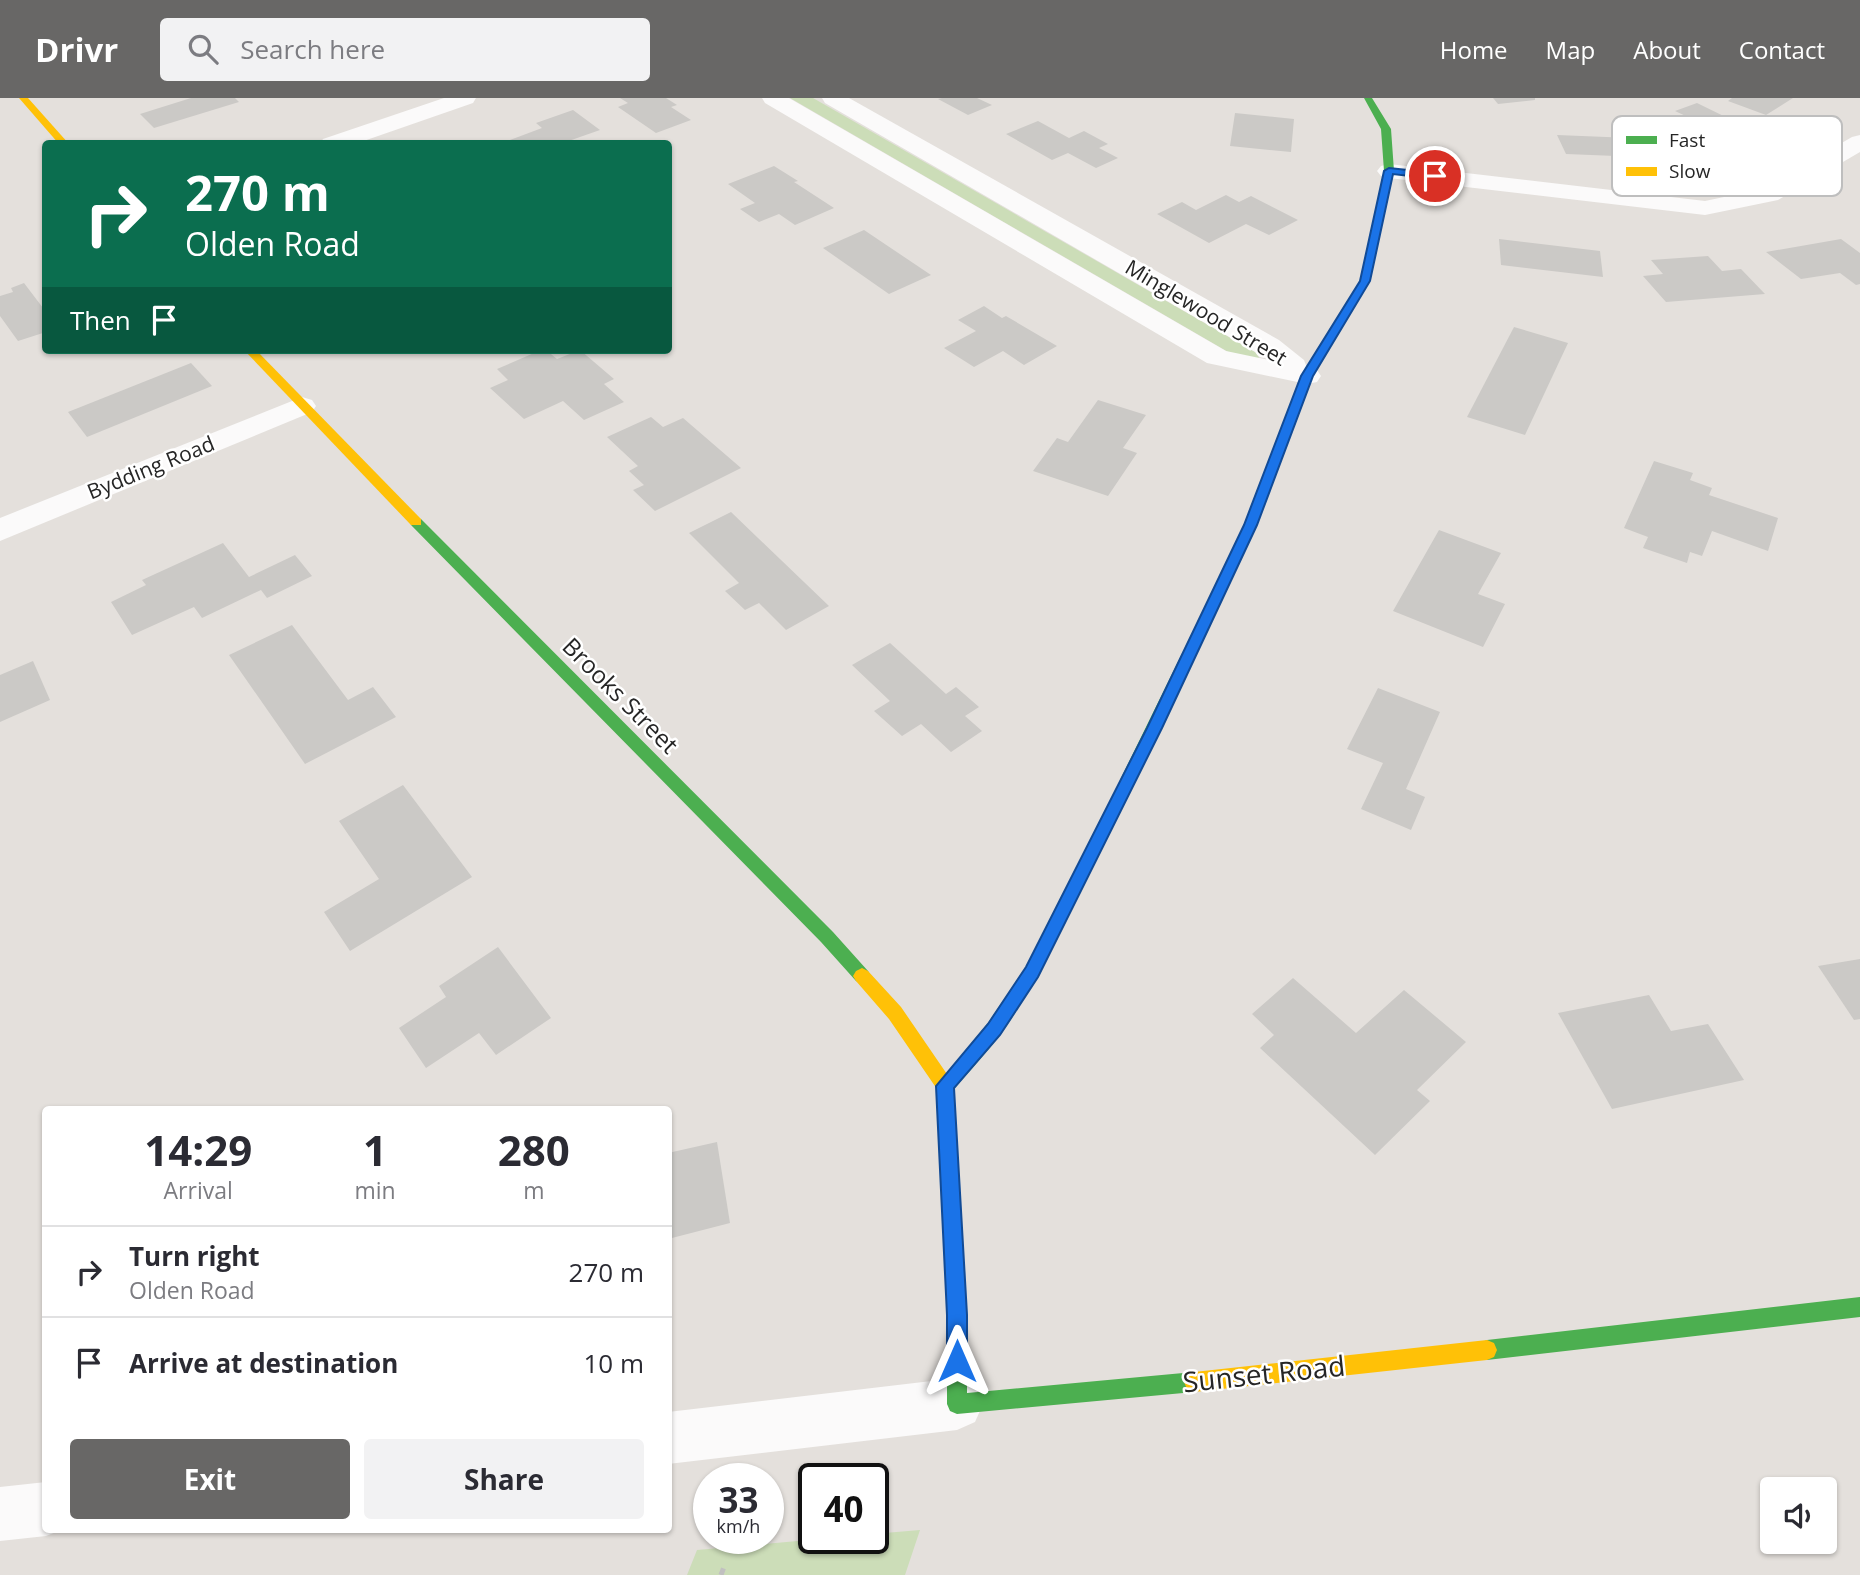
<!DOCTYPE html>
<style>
body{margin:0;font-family:"Open Sans",sans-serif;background:#f2f2f3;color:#2b2b33;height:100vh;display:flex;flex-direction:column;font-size:26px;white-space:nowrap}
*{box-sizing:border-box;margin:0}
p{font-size:23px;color:#7c7c81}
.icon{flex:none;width:38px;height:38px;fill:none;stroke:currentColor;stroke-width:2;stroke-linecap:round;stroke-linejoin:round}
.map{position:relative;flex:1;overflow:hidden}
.side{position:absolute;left:42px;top:1008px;width:630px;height:427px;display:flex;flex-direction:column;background:#fff;border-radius:7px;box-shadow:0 2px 5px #0004}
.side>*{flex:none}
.guide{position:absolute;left:42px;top:42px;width:630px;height:214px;border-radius:7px;box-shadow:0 2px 5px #0004;background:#0b6e4f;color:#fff;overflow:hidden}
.buttons{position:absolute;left:1760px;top:1379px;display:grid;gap:14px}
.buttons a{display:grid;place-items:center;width:77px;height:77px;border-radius:7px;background:#fff;box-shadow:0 2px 5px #0004;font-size:35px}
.speed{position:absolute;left:693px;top:1365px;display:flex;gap:14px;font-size:35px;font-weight:700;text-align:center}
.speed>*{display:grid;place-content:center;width:91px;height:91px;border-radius:50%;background:#fff;box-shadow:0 2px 5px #0004;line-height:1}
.speed small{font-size:18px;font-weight:400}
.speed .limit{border:4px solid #111;border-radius:10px;background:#fff;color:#111}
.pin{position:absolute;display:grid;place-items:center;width:60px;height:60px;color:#fff;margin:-30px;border:4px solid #fff;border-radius:50%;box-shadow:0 2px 7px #0007}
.me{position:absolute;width:77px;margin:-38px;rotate:0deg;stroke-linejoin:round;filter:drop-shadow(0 0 5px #0008)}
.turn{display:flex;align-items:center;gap:24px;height:147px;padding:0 28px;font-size:32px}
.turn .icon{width:91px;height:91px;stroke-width:2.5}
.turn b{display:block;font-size:49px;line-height:60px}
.then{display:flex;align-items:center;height:66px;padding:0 28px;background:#0003;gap:14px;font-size:26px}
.eta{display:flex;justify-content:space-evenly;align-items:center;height:119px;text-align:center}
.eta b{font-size:42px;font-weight:700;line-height:49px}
.button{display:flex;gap:14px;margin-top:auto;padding:14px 28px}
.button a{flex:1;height:80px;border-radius:7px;background:#686766;color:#fff;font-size:28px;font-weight:700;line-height:80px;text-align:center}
.button a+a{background:#f2f2f3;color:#2b2b33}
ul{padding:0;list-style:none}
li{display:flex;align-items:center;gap:21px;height:91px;padding:0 28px;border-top:2px solid #e1e1e2}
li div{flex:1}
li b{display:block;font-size:26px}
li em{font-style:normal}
header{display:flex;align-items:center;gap:42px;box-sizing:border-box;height:98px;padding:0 35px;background:#686766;color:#fff}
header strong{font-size:33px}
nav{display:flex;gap:38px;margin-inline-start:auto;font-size:24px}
.search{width:490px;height:63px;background:#f2f2f3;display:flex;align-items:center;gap:18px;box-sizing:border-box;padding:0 24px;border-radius:7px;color:#7c7c81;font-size:26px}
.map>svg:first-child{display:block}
.green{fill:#ccddb8}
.building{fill:#cbc9c6}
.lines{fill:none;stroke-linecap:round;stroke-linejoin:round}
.path{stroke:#c1c0c0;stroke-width:5;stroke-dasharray:7 4.5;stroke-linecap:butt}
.street{fill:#fbfafa;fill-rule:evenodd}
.fast{fill:#4caf50;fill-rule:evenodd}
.slow{fill:#ffc107;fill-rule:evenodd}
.route{fill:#1a73e8;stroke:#114b97;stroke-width:2}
.labels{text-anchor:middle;stroke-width:5;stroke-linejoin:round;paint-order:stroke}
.far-street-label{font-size:21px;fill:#262626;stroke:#fff}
.street-label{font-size:24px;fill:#262626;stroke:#fff}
.near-street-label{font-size:28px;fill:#262626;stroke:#fff}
.key{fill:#fff;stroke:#bebebe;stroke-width:2}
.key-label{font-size:19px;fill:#262626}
</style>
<header>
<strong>Drivr</strong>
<div class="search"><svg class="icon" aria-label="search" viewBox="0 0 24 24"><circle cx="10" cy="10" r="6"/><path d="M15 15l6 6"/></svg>Search here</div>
<nav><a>Home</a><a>Map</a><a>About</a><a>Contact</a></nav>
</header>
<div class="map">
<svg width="1860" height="1477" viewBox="0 0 1860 1477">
<rect width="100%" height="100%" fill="#e4e0dc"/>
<g class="green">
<path d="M790,0H813L1255,254L1260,261L1242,262Z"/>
<path d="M920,1432L905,1477H687L697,1452L830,1440H873V1436Z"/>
</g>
<g class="building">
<path d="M191,0H235L239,4L154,30L140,16Z"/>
<path d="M620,0H666L677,7L671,9L691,22L656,35L618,9L628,5Z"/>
<path d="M942,0H977L992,7L968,17L938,1Z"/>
<path d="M1493,0H1535V2L1498,6Z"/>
<path d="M1732,0H1793L1766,17L1728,3Z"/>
<path d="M1697,5L1744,28L1688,49L1655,33L1690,20L1675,13Z"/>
<path d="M573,12L600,32L560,46H499L542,30L536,25Z"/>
<path d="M1235,15L1294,21L1291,54L1230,48Z"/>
<path d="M1038,23L1069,40L1084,33L1108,46L1099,50L1118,60L1096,70L1068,55L1052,62L1006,36Z"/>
<path d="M1557,37L1631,40L1641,59L1566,56Z"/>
<path d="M774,68L798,83L794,84L834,110L795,127L779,116L759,124L740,111L755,105L728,86Z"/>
<path d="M1226,97L1239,104L1251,98L1298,122L1269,137L1246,126L1209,145L1157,116L1182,104L1196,112Z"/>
<path d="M864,132L931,177L889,196L823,150Z"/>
<path d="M1499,141L1600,153L1603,179L1501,167Z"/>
<path d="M1841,141L1860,155V186L1856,187L1840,175L1801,181L1766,154Z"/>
<path d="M1708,158L1722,173L1741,171L1765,196L1666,204L1643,178L1663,176L1651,162Z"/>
<path d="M24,185L46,214V234L18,243L0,218V198L13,194L11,190Z"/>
<path d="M984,208L1002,220L1006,218L1057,248L1024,267L1003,253L974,269L944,250L976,233L958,222Z"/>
<path d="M1514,229L1568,245L1525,337L1467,319Z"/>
<path d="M541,252H546L557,261L580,252L614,281L604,286L624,304L584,322L563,303L524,321L490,290L508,282L497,271Z"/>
<path d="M191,265L212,288L87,339L68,314Z"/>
<path d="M1098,302L1146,317L1123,350L1137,355L1108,398L1033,373L1057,340L1068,344Z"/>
<path d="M651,319L663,329L683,320L741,370L655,413L633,392L644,387L629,373L638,368L607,339Z"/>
<path d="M1654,363L1693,375L1690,382L1712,390L1709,397L1778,420L1768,453L1712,433L1702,458L1690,454L1687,465L1643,450L1648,439L1624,430Z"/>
<path d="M731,414L829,508L786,532L759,505L745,512L725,493L739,485L689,435Z"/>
<path d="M1439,432L1501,455L1478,496L1505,506L1483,549L1393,513Z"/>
<path d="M223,445L249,479L295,457L312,478L267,500L261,492L202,520L194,509L132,537L111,504L146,487L142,482Z"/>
<path d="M292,527L348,602L373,589L396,619L305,666L229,557Z"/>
<path d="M890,545L946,596L956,589L979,609L965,618L982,633L951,654L921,626L902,638L874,613L890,603L852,567Z"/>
<path d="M33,563L50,602L0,624V577Z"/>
<path d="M1378,590L1440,614L1406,691L1425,699L1411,732L1361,711L1383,665L1347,651Z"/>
<path d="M403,687L472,779L350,853L324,814L379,781L339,723Z"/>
<path d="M498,849L551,920L496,957L479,935L426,970L399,930L446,899L439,888Z"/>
<path d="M1860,861V921L1854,922L1818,868Z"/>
<path d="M1293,880L1356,935L1404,892L1466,944L1417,992L1430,1003L1375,1057L1260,950L1274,937L1252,916Z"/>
<path d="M1649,897L1671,933L1708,926L1744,982L1612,1011L1558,915Z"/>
<path d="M717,1044L730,1125L668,1141V1055Z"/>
</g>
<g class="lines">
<path class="path" d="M721,1477L724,1469"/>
<g class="street">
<path d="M444,0H476L473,5L355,46H320L323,41Z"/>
<path d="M762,0H789L1226,253L1269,262L825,5L822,0H849L1279,242L1304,262L1307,270L1317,272L1321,278L1317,284L1307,286L1207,265L765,5Z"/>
<path d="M1860,37V54L1778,102L1705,117L1389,80L1381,78L1377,73L1381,68L1389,66L1705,103L1762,91L1852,39Z"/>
<path d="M302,299L312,302L316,308L312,314L0,443V420Z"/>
<path d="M957,1280L975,1288L983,1306L975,1324L957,1332L668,1366V1314Z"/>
<path d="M46,1384V1432H61L46,1438L0,1443V1389Z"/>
</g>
<g class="fast">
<path d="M1364,0H1372L1391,31L1394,73L1370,183L1313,278L1257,427L1136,682L1128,688L1123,686L1120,682L1245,427L1301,278L1360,183L1384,73L1381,31Z"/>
<path d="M416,420L421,421L833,834L868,873L871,878L868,883L862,886L856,883L821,844L411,427L410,424Z"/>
<path d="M1013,894L1019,897L1022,902C1006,935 978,963 954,991L967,1217V1295L1194,1274L1201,1277L1204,1284L1201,1291L1194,1294L957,1316L950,1313L947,1306V1217L936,988L988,925L1007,897Z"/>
<path d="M1860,1199V1219L1487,1262L1480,1259L1477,1252L1480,1245L1487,1242Z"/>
</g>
<g class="slow">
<path d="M19,0H28L69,46H59Z"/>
<path d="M244,252H256L421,421V427H411Z"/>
<path d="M1128,676L1136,682L1038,879L1019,907L1013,910L1007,907L1004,902L1026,869L1123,678Z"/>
<path d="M862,870L868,873L901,909L951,982L954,988L951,994L945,996L939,994L889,921L856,883L853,878L856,873Z"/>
<path d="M1487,1242L1494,1245L1497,1252L1494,1259L1487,1262L1194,1294L1187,1291L1184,1284L1187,1277L1194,1274Z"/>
</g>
</g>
<path class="route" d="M1389,70L1435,75L1440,78L1435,81L1393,76L1370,183L1313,278L1257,427L1162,630L1038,879L1000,937L954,990L967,1217V1263L964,1270L957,1273L950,1270L947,1263V1217L936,988L988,926L1026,869L1147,630L1244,427L1301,278L1360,183L1384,73Z"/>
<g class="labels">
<g class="far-street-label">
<text transform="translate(1206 215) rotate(31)" y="7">Minglewood Street</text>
<text transform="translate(151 370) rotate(-22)" y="7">Bydding Road</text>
</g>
<g class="street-label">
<text transform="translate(620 598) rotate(45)" y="8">Brooks Street</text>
</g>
<g class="near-street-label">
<text transform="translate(1264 1276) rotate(-6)" y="10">Sunset Road</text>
</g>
</g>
<rect x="1612" y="18" width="230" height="80" rx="10" class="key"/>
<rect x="1626" y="38" width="31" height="8" fill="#4caf50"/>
<rect x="1626" y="69" width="31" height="9" fill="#ffc107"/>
<g class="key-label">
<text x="1669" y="49">Fast</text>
<text x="1669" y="80">Slow</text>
</g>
</svg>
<div class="buttons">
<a><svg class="icon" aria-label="sound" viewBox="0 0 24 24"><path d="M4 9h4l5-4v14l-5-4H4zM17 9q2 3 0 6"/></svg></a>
</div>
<div class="speed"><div>33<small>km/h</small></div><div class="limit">40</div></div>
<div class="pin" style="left:1435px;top:78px;background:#d93025"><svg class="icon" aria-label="arrive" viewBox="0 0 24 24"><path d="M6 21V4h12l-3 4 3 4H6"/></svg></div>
<svg class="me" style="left:957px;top:1263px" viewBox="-20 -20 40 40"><path d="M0-17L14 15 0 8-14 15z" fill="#1a73e8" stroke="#fff" stroke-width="4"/></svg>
<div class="guide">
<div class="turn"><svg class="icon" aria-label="right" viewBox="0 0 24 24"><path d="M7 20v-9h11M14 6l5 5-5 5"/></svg><div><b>270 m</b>Olden Road</div></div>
<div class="then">Then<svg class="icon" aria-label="arrive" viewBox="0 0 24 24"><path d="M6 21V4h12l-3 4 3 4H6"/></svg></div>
</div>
<section class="side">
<div class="eta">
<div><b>14:29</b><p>Arrival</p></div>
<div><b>1</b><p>min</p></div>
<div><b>280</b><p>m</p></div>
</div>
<ul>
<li><svg class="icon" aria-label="right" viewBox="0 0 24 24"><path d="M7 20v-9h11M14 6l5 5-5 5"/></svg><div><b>Turn right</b><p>Olden Road</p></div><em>270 m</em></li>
<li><svg class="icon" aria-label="arrive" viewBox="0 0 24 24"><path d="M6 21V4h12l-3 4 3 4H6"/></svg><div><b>Arrive at destination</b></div><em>10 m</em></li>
</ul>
<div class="button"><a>Exit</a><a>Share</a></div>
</section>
</div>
